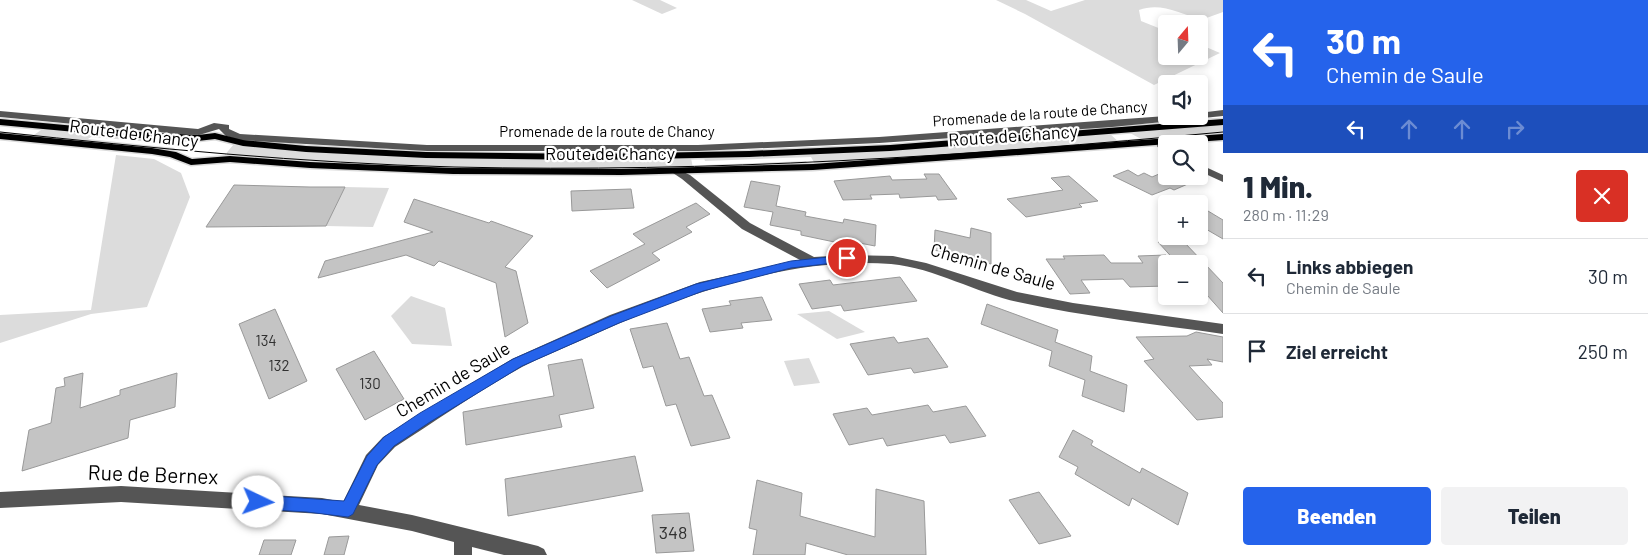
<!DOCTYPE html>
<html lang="de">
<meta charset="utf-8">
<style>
body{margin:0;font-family:Barlow,sans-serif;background:#f2f2f3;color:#1f2937;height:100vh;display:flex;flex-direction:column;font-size:19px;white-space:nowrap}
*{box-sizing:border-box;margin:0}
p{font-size:16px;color:#747a83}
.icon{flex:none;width:28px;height:28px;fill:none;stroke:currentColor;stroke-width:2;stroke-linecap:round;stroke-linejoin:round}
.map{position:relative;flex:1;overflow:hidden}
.drawer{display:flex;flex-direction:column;background:#fff;width:425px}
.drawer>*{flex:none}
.top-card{background:#2563eb;color:#fff;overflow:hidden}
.needle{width:32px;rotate:19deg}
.controls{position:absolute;left:1158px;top:15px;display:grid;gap:10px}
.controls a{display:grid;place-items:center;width:50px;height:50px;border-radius:5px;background:#fff;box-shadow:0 2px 8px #0003;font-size:25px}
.pin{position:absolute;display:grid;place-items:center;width:42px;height:42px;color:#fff;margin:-21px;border:2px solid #fff;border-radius:50%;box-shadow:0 1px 5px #0007}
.me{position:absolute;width:55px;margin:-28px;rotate:93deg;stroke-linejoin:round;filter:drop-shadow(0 0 4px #0008)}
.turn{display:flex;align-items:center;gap:18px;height:105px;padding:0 20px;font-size:22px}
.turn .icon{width:65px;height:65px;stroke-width:2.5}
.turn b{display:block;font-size:35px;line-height:42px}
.lanes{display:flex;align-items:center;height:48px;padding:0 20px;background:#0003;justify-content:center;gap:25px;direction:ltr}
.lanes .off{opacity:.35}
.round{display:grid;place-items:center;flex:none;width:52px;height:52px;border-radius:5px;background:#f2f2f3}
.head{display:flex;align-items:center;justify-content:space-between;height:85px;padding:0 20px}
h1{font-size:30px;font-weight:800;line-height:38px}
.button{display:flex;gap:10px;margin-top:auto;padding:10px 20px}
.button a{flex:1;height:58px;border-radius:5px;background:#2563eb;color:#fff;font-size:20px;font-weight:800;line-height:58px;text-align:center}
.button a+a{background:#f2f2f3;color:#1f2937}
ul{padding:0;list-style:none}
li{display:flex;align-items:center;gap:15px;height:75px;padding:0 20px;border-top:1px solid #e0e1e3}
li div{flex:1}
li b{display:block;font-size:19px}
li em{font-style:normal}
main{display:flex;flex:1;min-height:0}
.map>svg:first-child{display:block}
.green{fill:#dcdcdc}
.building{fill:#c4c4c4;stroke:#999}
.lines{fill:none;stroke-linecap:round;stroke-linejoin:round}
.major-casing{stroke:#dbdbdb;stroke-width:3}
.minor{fill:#555;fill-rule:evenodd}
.major{fill:#000;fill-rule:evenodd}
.tram{stroke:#000;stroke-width:1}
.route{fill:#2563eb;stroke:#184099}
.labels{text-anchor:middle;stroke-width:4.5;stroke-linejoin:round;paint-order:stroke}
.far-street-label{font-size:15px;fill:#000;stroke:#fff}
.number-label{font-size:15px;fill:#313131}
.street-label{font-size:18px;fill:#000;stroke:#fff}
.near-number-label{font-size:18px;fill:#313131}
.near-street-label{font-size:21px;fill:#000;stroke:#fff}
</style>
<main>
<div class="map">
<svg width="1223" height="555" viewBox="0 0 1223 555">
<rect width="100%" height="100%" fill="#fff"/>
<g class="green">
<path d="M632,0H660L677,8L662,14Z"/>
<path d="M996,0H1026L1051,11L1085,0H1223V12L1201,20C1180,13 1160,2 1139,10L1141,21L1166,31V56H1199V44L1220,53L1154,85L1025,14Z"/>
<path d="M1223,124V134H1221L1145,141L1128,132Z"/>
<path d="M44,128L168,140L165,143L91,137L88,139L175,148L172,152L31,137Z"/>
<path d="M1110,134L1120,143L815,164L811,157L705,161L704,158L864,151Z"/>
<path d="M234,144L334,153L457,158H691L693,168H453L223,157Z"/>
<path d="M116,155L154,159L181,173L190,197L147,307L91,314L0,343V315L91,310Z"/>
<path d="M806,161L808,164L706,168V165Z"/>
<path d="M345,187L389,188L373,227L326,226Z"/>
<path d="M411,296L445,308L452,346L412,344L391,316Z"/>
<path d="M829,311L865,332L837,339L797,314Z"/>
<path d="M809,358L820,383L794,386L784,361Z"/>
</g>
<g class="building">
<path d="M1128,170L1138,176L1144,173L1152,177L1166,171V176H1177L1190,183L1174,190L1170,188L1152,195L1113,176Z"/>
<path d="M924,174H939L957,199L938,200L936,196L900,198L899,194L870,195L872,199L843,200L834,181L890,176L892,180L927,179Z"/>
<path d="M1069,176L1098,201L1079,204L1082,207L1026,217L1007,199L1063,190L1051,178Z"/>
<path d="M751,181L780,186L776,206L806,212L805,216L843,223L844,219L876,225L875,246L844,240V244L801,235V231L770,225L773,212L744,207Z"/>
<path d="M234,185L310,187H345L326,226L206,227Z"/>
<path d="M631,189L634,208L572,211L571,191Z"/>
<path d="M414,199L489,223L491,221L533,236L505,267L516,271L528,323L505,337L496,283L439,261L434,266L406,255L318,278L325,261L433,232L404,222Z"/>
<path d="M696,203L710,214L686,227L692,232L652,253L660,260L607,288L590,271L645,244L633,234Z"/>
<path d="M1208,211L1223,220V239L1199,225V214Z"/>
<path d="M971,228L991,233V264L934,250L935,230L970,238Z"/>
<path d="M1158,242H1184L1223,283V313L1199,286V264H1178Z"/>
<path d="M1104,255L1111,263H1143L1138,256L1166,255V286L1130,287L1123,279L1081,280L1090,293L1070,294L1046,259H1065L1063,256Z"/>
<path d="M900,277L917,301L844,311L841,305L812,309L799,284L830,280L833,285Z"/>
<path d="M762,297L772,320L741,323L743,328L710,332L702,309L731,305L729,301Z"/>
<path d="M987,304L1058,330L1055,342L1092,356L1090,371L1127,385L1124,412L1082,396L1085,380L1049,366L1052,351L981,324Z"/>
<path d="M275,309L307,381L269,399L239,324Z"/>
<path d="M667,323L680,359L689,357L704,396L712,395L730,438L691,446L676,404L666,406L653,366L643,368L630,329Z"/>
<path d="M1196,332L1223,337V362L1207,359L1212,365L1189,366L1223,403V417L1197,420L1144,361L1154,359L1136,337L1187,336Z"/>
<path d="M894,337L898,343L928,338L948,367L914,373L911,368L868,375L850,344Z"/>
<path d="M374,351L404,399L365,420L336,369Z"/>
<path d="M582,359L594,408L559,415L562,427L466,445L463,412L554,396L548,365Z"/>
<path d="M83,373L80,408L120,395V390L177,373L175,407L130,420L128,438L22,471L29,430L51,423L56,388L65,386L64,378Z"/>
<path d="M928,405L933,412L966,406L986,436L950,443L945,435L887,446L883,438L849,445L833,414L867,408L872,415Z"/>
<path d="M1073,430L1093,441L1091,445L1140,473L1142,468L1188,493L1178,525L1132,498L1129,506L1075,474L1078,467L1059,457Z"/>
<path d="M635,456L643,491L508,516L505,479Z"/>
<path d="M757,480L802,493L800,516L875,537L876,489L924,501L926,555H848L806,543L805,555H753L757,530L749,528Z"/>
<path d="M1039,492L1071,536L1039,544L1009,500Z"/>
<path d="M689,513L694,551L656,553L652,515Z"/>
<path d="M349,536L344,555H324L329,537Z"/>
<path d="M264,540H296L291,555H259Z"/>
</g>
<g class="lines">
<g class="major-casing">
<g id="major">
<path d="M0,119L140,132L198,135L215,133L243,140L306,146L426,152L594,154L749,151L890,145L1223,119V125L890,151L749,157L594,160L426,158L306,152L243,146L215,139L198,141L140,138L0,125Z"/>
<path d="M0,133L152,148L176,152L192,159L230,156L310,162L453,168L621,169L813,164L1223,134V140L813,170L621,175L453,174L310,168L230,162L191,165L170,157L152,154L0,139Z"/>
</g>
</g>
<g class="minor">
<path d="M1223,110V116L1112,127L879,143L698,151H427L239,140L226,136L219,129L199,135L179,134L0,117V111L198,129L214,123L229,125V129L240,134L427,145H698L879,137L1166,116H1199V113Z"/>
<path d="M1164,139L1169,142L1166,144V154L1162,153L1157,146L1160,140Z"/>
<path d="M1199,164L1223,175V182L1199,171Z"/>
<path d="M675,168L690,175L750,223L814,257L847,255L893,256L926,263L1017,292L1073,303L1223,324V334C1155,324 1086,317 1018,302C976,293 935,268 891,264C788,256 675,297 582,340C562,349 541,357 522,367C478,391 437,420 395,447L378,465L359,505L412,515L538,546L544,549L547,555H504L472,547V555H454V542L412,531L322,514L121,502L0,508V492L121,486L322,498L343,502L366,455L383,437L512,359L610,315L700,282L800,260L742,229L682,179L670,171L671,169Z"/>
</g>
<use href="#major" class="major"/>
<path class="tram" d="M0,132C151,148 302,163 454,167C711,173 967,156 1223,132"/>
</g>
<path class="route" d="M847,255L851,256L853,258L851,261L791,268L703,291L619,323L522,366L430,422L394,446L377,465L353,514L348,517L307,512L258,509L253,507L251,502L253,497L258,495L344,501L367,456L384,437L420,413L513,359L611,316L696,284L791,261Z"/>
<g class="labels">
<g class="far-street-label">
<text transform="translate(1040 114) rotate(-4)" y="5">Promenade de la route de Chancy</text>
<text x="607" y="137">Promenade de la route de Chancy</text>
</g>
<g class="number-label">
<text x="266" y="346">134</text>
<text x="279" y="371">132</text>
<text x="370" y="389">130</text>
</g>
<g class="street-label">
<text transform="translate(134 134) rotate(7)" y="6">Route de Chancy</text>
<text transform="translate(1013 136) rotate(-4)" y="6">Route de Chancy</text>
<text x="610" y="160">Route de Chancy</text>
<text transform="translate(993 267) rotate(16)" y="6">Chemin de Saule</text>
<text transform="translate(453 380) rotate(-31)" y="6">Chemin de Saule</text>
</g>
<g class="near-number-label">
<text x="673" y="539">348</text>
</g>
<g class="near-street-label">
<text transform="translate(153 475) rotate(2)" y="7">Rue de Bernex</text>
</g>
</g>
</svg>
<div class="controls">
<a><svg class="needle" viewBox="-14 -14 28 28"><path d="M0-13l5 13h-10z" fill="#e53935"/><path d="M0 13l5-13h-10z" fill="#747a83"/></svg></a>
<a><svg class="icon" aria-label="sound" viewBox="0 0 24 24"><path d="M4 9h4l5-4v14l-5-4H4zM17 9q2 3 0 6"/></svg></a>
<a><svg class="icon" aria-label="search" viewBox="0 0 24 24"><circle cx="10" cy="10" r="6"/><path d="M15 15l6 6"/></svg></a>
<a>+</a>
<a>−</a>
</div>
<div class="pin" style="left:847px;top:258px;background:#d93025"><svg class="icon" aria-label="arrive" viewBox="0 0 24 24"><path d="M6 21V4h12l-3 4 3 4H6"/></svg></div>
<svg class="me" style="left:258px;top:502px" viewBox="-20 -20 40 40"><circle r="19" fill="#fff"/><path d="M0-13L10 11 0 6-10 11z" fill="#2563eb"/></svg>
</div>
<section class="drawer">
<div class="top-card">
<div class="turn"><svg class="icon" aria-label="left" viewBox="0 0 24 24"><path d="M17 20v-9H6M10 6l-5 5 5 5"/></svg><div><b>30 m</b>Chemin de Saule</div></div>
<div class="lanes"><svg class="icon" aria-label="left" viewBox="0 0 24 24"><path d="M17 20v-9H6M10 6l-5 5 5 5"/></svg><svg class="icon off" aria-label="ahead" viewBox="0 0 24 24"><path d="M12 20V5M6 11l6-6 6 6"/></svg><svg class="icon off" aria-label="ahead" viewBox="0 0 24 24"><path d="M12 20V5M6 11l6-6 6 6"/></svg><svg class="icon off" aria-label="right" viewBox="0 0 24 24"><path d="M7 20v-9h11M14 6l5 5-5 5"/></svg></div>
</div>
<div class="head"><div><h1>1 Min.</h1><p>280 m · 11:29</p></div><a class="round" style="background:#d93025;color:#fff"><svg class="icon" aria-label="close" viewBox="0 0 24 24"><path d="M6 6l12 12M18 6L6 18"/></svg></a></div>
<ul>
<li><svg class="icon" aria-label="left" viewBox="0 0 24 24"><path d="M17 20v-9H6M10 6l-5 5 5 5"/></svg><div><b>Links abbiegen</b><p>Chemin de Saule</p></div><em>30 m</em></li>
<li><svg class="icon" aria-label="arrive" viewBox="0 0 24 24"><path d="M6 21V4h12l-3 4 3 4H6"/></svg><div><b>Ziel erreicht</b></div><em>250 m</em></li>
</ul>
<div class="button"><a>Beenden</a><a>Teilen</a></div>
</section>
</main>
